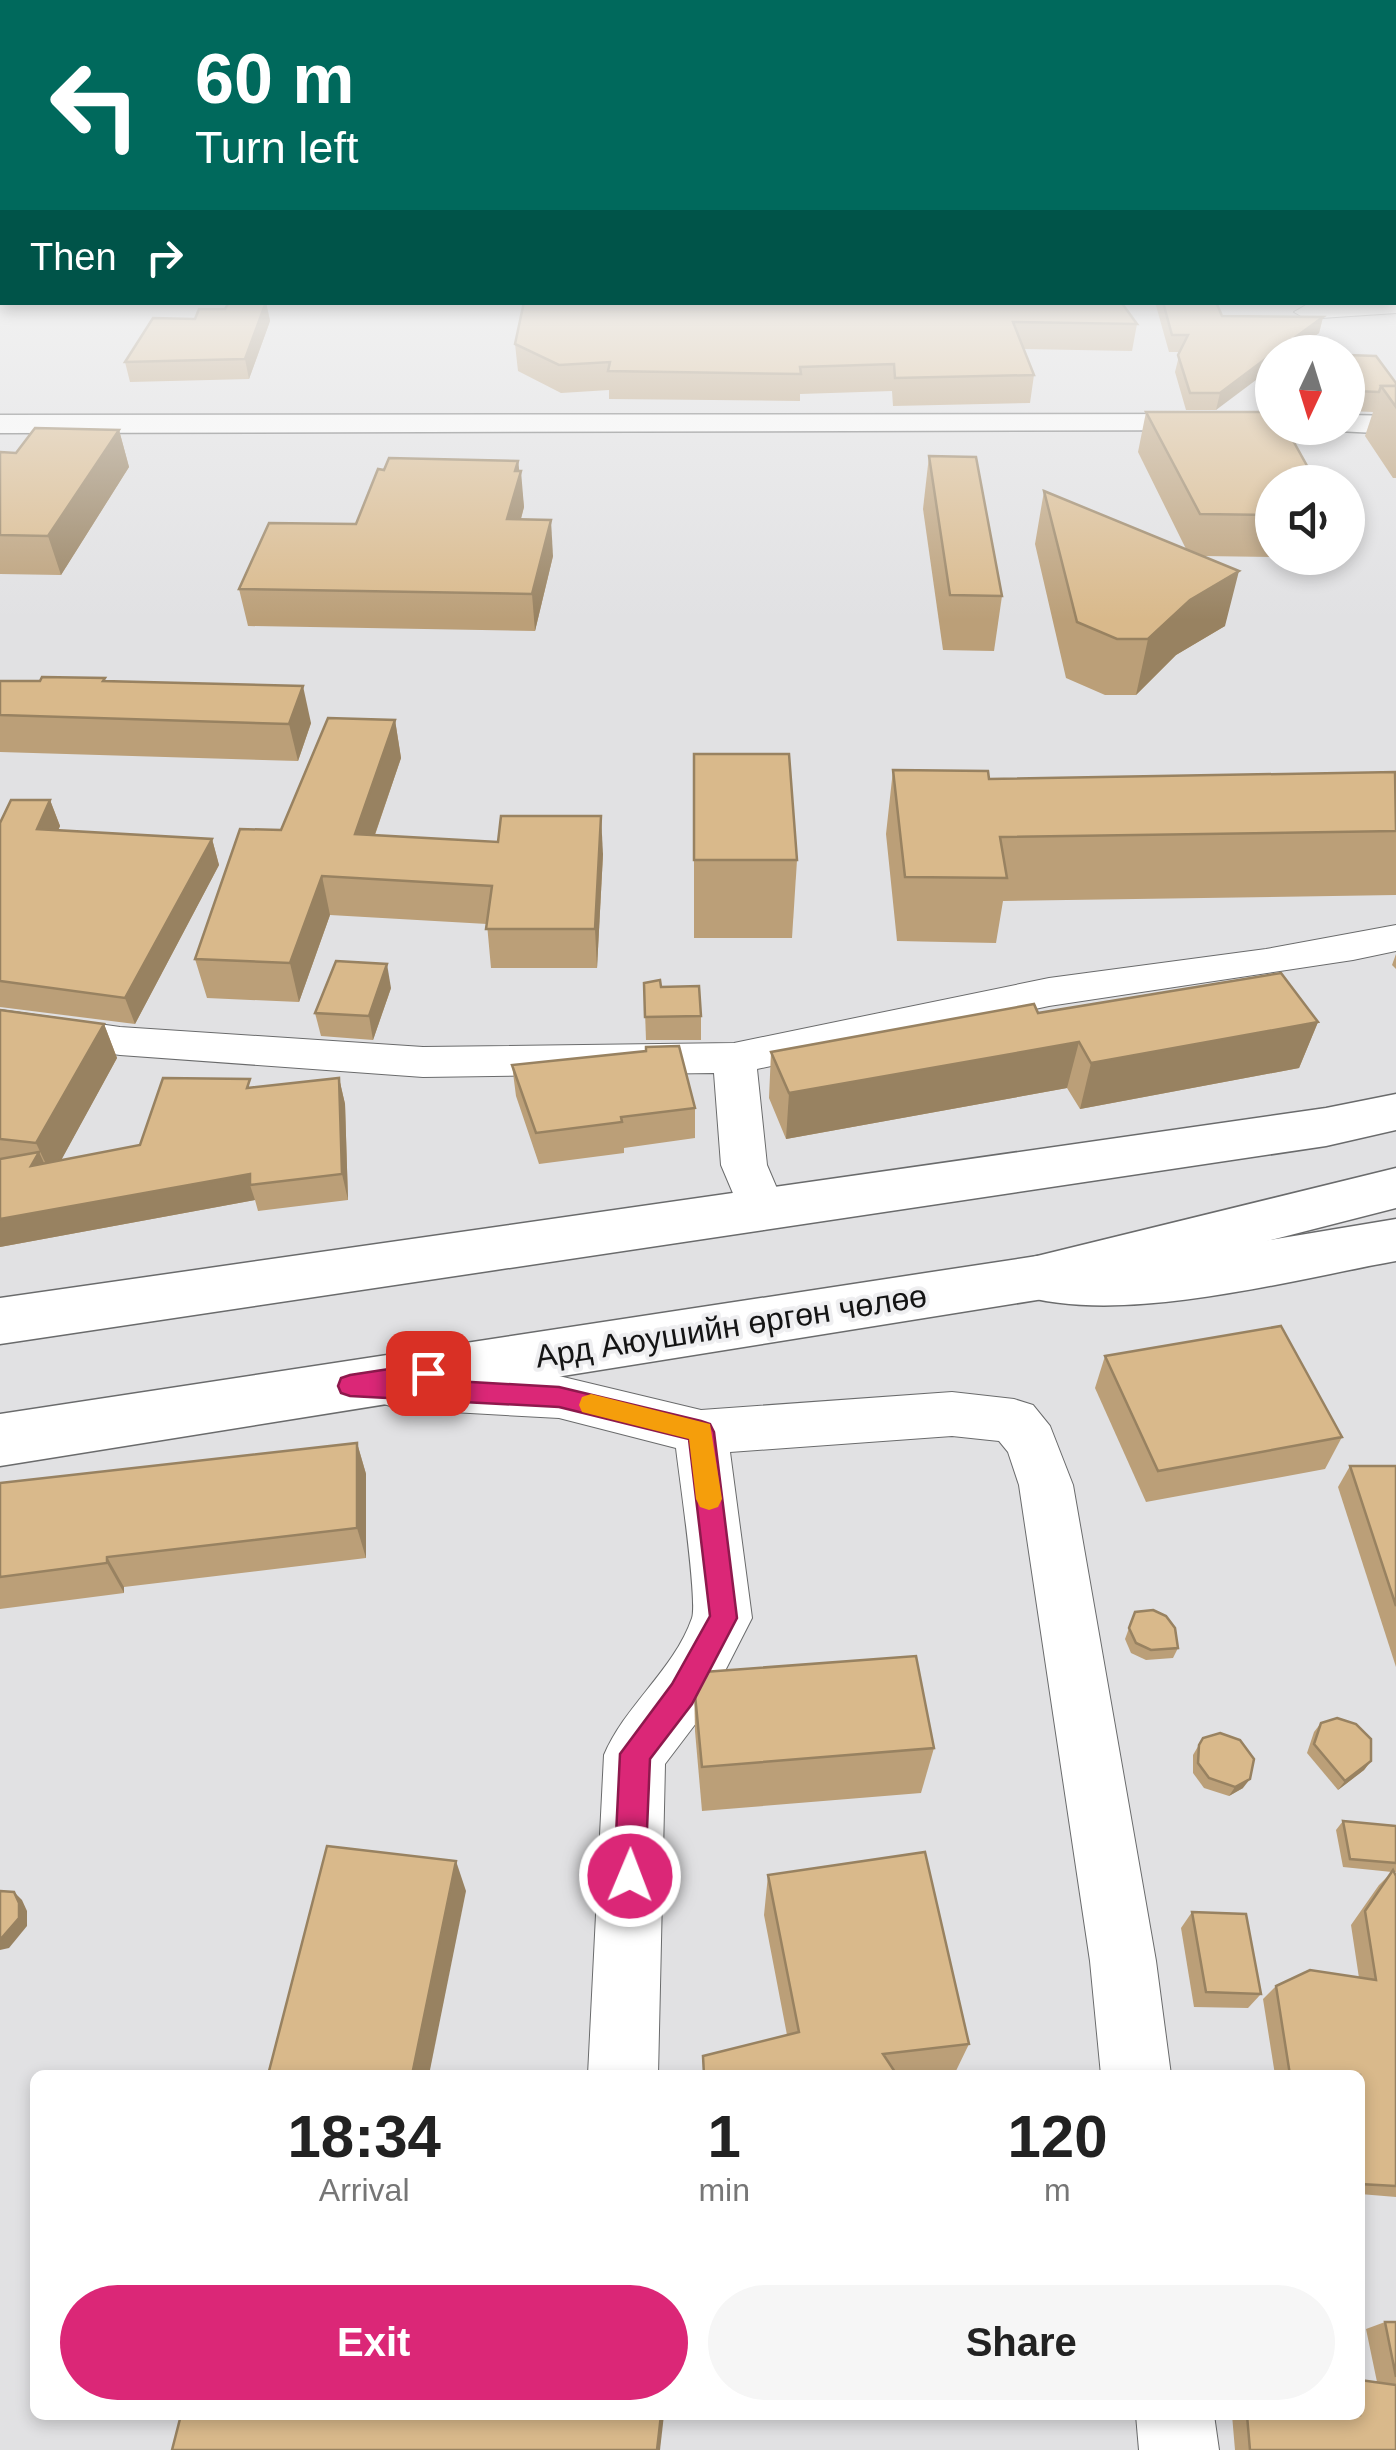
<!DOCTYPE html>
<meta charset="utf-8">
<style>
body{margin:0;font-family:Arial,sans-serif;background:#f6f6f6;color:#222;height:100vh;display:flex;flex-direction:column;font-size:38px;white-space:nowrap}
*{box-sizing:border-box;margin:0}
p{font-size:32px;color:#767676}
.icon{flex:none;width:55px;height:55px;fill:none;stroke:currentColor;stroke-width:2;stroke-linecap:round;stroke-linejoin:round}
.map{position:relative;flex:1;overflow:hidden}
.sheet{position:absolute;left:30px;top:2070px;width:1335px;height:350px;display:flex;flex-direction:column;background:#fff;border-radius:15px;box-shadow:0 5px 15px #0003}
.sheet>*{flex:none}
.top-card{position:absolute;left:0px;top:0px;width:1398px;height:305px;box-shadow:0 5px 15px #0003;background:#00695c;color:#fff;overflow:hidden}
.needle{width:65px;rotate:184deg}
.controls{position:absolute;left:1255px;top:335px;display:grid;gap:20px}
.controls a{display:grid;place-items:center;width:110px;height:110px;border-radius:50%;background:#fff;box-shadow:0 5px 15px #0003;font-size:50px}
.pin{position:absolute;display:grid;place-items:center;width:85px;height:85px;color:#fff;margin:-42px;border-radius:20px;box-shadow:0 5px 15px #0006}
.me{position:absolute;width:110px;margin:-55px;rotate:1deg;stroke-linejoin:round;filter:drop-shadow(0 0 8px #0008)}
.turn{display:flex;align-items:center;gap:35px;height:210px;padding:0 30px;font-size:45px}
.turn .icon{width:130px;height:130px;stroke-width:2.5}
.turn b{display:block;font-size:70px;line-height:85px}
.then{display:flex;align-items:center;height:95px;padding:0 30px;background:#0003;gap:20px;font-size:38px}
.eta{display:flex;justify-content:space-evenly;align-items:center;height:170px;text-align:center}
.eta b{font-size:60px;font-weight:700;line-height:70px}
.cta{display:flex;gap:20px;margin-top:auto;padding:20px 30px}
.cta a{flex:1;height:115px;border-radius:60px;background:#db2777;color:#fff;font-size:40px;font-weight:700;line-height:115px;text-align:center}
.cta a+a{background:#f6f6f6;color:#222}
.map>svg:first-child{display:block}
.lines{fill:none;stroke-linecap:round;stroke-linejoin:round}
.stream{fill:#62809a;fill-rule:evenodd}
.street-casing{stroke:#6a6b6c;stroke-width:2}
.secondary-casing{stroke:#6a6b6c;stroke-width:3}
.primary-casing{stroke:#6a6b6c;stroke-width:3}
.street{fill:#fff;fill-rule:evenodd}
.secondary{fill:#fff;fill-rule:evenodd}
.primary{fill:#fff;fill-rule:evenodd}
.wall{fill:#bb9f78}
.shaded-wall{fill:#988261}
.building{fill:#d9b98b;stroke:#988261;stroke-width:2.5}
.route{fill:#db2777;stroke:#8e194d;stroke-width:2.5}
.slow{fill:#f59e0b}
.labels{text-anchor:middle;stroke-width:8;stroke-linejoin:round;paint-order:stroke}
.street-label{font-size:32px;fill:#141414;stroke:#eeeef0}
</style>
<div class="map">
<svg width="1396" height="2450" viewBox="0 0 1396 2450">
<rect width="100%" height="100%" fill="#e1e1e3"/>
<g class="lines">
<rect class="stream" x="0" y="278" width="2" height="4"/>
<g class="street-casing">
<g id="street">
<path d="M1396,299V313L1306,319L1294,312L1306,305L1395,302Z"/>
<path d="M1396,925V951L1353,960L1049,1006L757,1069L767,1165L787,1212L780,1224L763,1230L746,1224L721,1165L714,1073L423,1077L120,1055L0,1038V1010L120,1027L423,1047L734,1043L1049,978L1266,949Z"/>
<path d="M399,1367L559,1376L701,1410L952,1392L1014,1399L1033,1405L1050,1426L1073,1485L1156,1961L1171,2075H1101L1090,1961L1019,1485L1008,1452L999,1441L952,1436L730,1452L752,1618L703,1714L665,1764L658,2075H588L604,1755C625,1705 674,1670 692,1618C698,1601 679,1475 676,1448L559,1418L399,1409L381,1403L373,1388L381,1373Z"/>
<path d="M1136,2415H1214L1219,2450H1139Z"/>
</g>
</g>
<g class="secondary-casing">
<g id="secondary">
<path d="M1272,414V428L1283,430L0,433V415Z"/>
<path d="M1348,415L1396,416V434L1337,431L1335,428H1348Z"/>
<path d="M1396,1219V1261C1289,1280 1120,1327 1017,1294L1009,1278L1017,1262L1037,1256L1137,1262Z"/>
</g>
</g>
<g class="primary-casing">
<g id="primary">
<path d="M1396,1094V1130L1326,1146L0,1344V1298L1326,1108Z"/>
<path d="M1396,1168V1208L1037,1300L0,1466V1414L1037,1256Z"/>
</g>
</g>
<use href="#street" class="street"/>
<use href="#secondary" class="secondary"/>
<use href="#primary" class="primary"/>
</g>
<g class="wall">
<path d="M266,302L270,321L249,379L130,382L125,362L195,319L225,309Z"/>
<path d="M524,302L1137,324L1132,351L1024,349L1034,375L1030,403L893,406L892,391L800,394V401L609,399V390L561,393L518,371L515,344Z"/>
<path d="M1155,302H1216L1222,316L1323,317L1319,333L1293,352H1272L1216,410H1186L1175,372L1180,352H1169Z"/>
<path d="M1348,355L1396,383V478H1393L1365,436L1373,412L1349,411L1348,409Z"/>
<path d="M1146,412L1272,482V557L1203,556L1225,626L1176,655L1136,695H1105L1066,678L1035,544L1044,491L1186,549L1138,452Z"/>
<path d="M119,430L129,467L61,575L0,574V452L16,453Z"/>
<path d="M929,456L1002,596L994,651L943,650L923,509Z"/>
<path d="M518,461L524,507L521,519L553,556L535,631L248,626L239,589L356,524Z"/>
<path d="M0,681H106L311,723L298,761L0,752Z"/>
<path d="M395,720L401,758L375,835L603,854L597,968H491L487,924L330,915L299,1002L207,998L195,959L281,830Z"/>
<path d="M694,754L797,860L792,938H694Z"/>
<path d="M893,770L989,779L1396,774V895L1003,901L996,943L897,941L886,834Z"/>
<path d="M50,800L60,826L58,831L212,839L219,865L135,1024L0,1007V823Z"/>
<path d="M1396,954V969L1392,965Z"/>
<path d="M644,983L701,1016V1040H646Z"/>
<path d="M391,988L373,1040L321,1036L315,1013Z"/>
<path d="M0,1010L104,1024L117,1058L61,1160L140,1145L252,1088L339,1078L345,1104L348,1200L258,1211L255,1200L0,1247Z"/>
<path d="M1038,1013L1318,1022L1299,1068L1080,1109L1067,1088L786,1139L769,1098L771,1052Z"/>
<path d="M512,1065L695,1108V1138L624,1148V1153L539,1164L516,1096Z"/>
<path d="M1105,1356L1342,1437L1325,1469L1146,1502L1095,1388Z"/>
<path d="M357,1443L366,1474V1558L124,1587V1593L0,1609V1483Z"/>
<path d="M1350,1466H1396V1667L1338,1487Z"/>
<path d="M1135,1612L1178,1648L1173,1658L1146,1660L1131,1653L1125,1639Z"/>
<path d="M694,1684L934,1748L921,1793L702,1811L695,1731Z"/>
<path d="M1321,1723L1371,1761L1364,1770L1338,1790L1307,1753L1314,1732Z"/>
<path d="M1203,1738L1243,1788L1229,1796L1204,1788L1193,1773V1755Z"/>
<path d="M1343,1821L1396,1826V1872H1394L1396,1876V2197L1360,2194V2075H1275L1263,1999L1276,1986L1359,1978L1351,1925L1379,1885L1392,1872L1343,1867L1336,1830Z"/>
<path d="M768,1875L969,2044L954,2075H703V2056L787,2035L764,1915Z"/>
<path d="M1192,1912L1261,1994L1248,2008L1194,2007L1181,1928Z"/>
<path d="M1385,2322H1396V2450H1235L1232,2415H1360L1377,2382L1366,2329Z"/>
</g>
<g class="shaded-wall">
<path d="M266,302L270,321L249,379L245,359Z"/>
<path d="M1323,317L1319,333L1293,352H1275Z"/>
<path d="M1272,354V368L1216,410L1220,393Z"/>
<path d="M119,430L129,467L61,575L48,536Z"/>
<path d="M518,461L520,477L521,471L524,507L511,555L507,519Z"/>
<path d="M551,520L553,556L535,631L532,594Z"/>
<path d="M1239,571L1225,626L1176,655L1136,695L1148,639L1190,600Z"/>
<path d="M303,686L311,723L298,761L289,724Z"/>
<path d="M395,720L401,758L362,872L355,834Z"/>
<path d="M50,800L60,826L47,856L37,829Z"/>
<path d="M601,816L603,854L597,968L595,929Z"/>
<path d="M212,839L219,865L135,1024L125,998Z"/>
<path d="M322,876L330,915L299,1002L290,963Z"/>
<path d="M387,964L391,988L373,1040L369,1016Z"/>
<path d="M1318,1022L1299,1068L1080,1109L1091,1063Z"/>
<path d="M104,1024L117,1058L52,1177L36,1143Z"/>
<path d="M1079,1042L1067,1088L786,1139L789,1093Z"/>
<path d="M339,1078L345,1104L348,1200L342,1174Z"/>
<path d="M39,1152L51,1178L31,1166Z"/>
<path d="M250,1174V1185L255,1200L0,1247V1219Z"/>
<path d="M357,1443L366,1474V1558L357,1528Z"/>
<path d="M107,1557L124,1587V1593L107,1563Z"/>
<path d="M1371,1761L1364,1770L1338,1790L1345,1781Z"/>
<path d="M1250,1779L1243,1788L1229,1796L1235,1787Z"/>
<path d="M456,1861L466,1891L429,2075H412Z"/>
<path d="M14,1892L22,1900L27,1911V1926L9,1948L0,1950V1940Z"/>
<path d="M661,2415H664L660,2450H657Z"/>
</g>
<g class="building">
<path d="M229,302H266L245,359L125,362L153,318L195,319L199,309H225Z"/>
<path d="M524,302H1121L1137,324L1013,322L1034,375L895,378L894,364L800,367L801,374L608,371L610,362L559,365L515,344Z"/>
<path d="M1163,302H1216L1222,316L1323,317L1275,352H1272V354L1220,393H1190L1178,355L1188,335H1172Z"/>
<path d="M1348,355L1376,356L1396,383V386H1381L1379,392L1355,391L1348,380Z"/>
<path d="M1381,386H1396V407Z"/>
<path d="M1146,412H1272V428H1286L1316,482H1272V515L1200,514Z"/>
<path d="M35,428L119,430L48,536L0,535V452L16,453Z"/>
<path d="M929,456L976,457L1002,596L950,595Z"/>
<path d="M389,458L518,461L515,471H521L507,519L551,520L532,594L239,589L269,523L356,524L378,469L384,470Z"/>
<path d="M1044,491L1239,571L1190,600L1148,639H1117L1077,622Z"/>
<path d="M42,677L105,678L103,681L303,686L289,724L0,715V681H40Z"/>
<path d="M328,718L395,720L355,834L498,842L501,816H601L595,929H486L492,886L322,876L290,963L195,959L240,829L281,830Z"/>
<path d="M694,754H789L797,860H694Z"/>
<path d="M893,770L988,771L989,779L1395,772L1396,831L1000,837L1007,878L905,877Z"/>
<path d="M11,800H50L37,829L212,839L125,998L0,981V823Z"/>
<path d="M336,961L387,964L369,1016L315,1013Z"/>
<path d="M1281,973L1318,1022L1091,1063L1079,1042L789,1093L771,1052L1034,1004L1038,1013Z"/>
<path d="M660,980L661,987L699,986L701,1016L645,1017L644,983Z"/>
<path d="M0,1010L104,1024L36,1143L0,1139Z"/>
<path d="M679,1046L695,1108L621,1117L622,1122L536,1133L512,1065L646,1051V1047Z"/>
<path d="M163,1078L250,1079L247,1088L339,1078L342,1174L250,1185V1174L0,1219V1159L39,1152L31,1166L140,1145Z"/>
<path d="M1281,1326L1342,1437L1158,1471L1105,1356Z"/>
<path d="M357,1443V1528L107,1557V1563L0,1577V1483Z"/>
<path d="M1350,1466H1396V1606Z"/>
<path d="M1153,1610L1166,1616L1175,1628L1178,1648L1151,1650L1136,1643L1129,1628L1135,1612Z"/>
<path d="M916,1656L934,1748L702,1767L694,1684L704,1672Z"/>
<path d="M1337,1718L1356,1724L1371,1739V1761L1345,1781L1314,1744L1321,1723Z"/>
<path d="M1220,1733L1240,1740L1254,1759L1250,1779L1235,1787L1209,1778L1198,1763L1199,1745L1203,1738Z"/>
<path d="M1343,1821L1396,1826V1863L1350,1859Z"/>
<path d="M327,1846L456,1861L412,2075H268Z"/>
<path d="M925,1852L969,2044L883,2054L897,2075H704L703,2056L799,2032L768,1875Z"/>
<path d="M1393,1870L1396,1876V2186L1360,2184V2075H1290L1276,1986L1310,1970L1376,1980L1365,1911Z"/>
<path d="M0,1891L14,1892L19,1903V1918L0,1940Z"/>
<path d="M1192,1912L1246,1914L1261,1994L1206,1992Z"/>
<path d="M1385,2322H1396V2377Z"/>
<path d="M1360,2380L1396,2385V2450H1250L1247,2415H1360Z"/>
<path d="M181,2415H661L657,2450H172Z"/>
</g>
<linearGradient id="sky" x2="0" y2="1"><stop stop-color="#80b2e0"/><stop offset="0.45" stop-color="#f2f2f2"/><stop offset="1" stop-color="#f2f2f2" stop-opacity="0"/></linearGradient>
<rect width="1396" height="620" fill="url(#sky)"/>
<path class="route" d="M428,1363L437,1366L441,1373L437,1380L559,1387L701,1421L710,1424L714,1432L737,1618L692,1704L650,1759L645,1876L640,1887L630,1891L619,1887L614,1876L620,1754L672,1684L710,1616L689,1439L559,1407L350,1396L341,1393L338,1386L341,1378L350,1375Z"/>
<path class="slow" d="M591,1394L710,1424L722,1499L718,1507L709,1510L700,1507L696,1499L689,1439L582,1412L579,1405L582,1397Z"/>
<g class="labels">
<g class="street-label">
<text transform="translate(731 1326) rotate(-9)" y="11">Ард Аюушийн өргөн чөлөө</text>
</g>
</g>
</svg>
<div class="controls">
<a><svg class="needle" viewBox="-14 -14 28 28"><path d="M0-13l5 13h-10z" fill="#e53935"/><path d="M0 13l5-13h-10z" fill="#767676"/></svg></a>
<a><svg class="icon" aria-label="sound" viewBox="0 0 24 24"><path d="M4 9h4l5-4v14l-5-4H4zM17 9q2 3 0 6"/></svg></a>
</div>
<div class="pin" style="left:428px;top:1373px;background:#d93025"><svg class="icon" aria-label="arrive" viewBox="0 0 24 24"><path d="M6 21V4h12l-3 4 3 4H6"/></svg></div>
<svg class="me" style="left:630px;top:1876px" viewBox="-20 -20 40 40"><circle r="17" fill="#db2777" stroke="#fff" stroke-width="3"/><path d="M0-11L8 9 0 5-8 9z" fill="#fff"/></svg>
<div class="top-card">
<div class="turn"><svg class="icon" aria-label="left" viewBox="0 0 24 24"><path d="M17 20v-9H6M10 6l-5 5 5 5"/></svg><div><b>60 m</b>Turn left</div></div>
<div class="then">Then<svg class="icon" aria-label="right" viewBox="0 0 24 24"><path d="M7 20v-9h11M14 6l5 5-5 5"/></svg></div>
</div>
<section class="sheet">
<div class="eta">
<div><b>18:34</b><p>Arrival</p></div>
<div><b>1</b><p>min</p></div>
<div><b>120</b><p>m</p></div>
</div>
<div class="cta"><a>Exit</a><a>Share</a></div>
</section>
</div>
